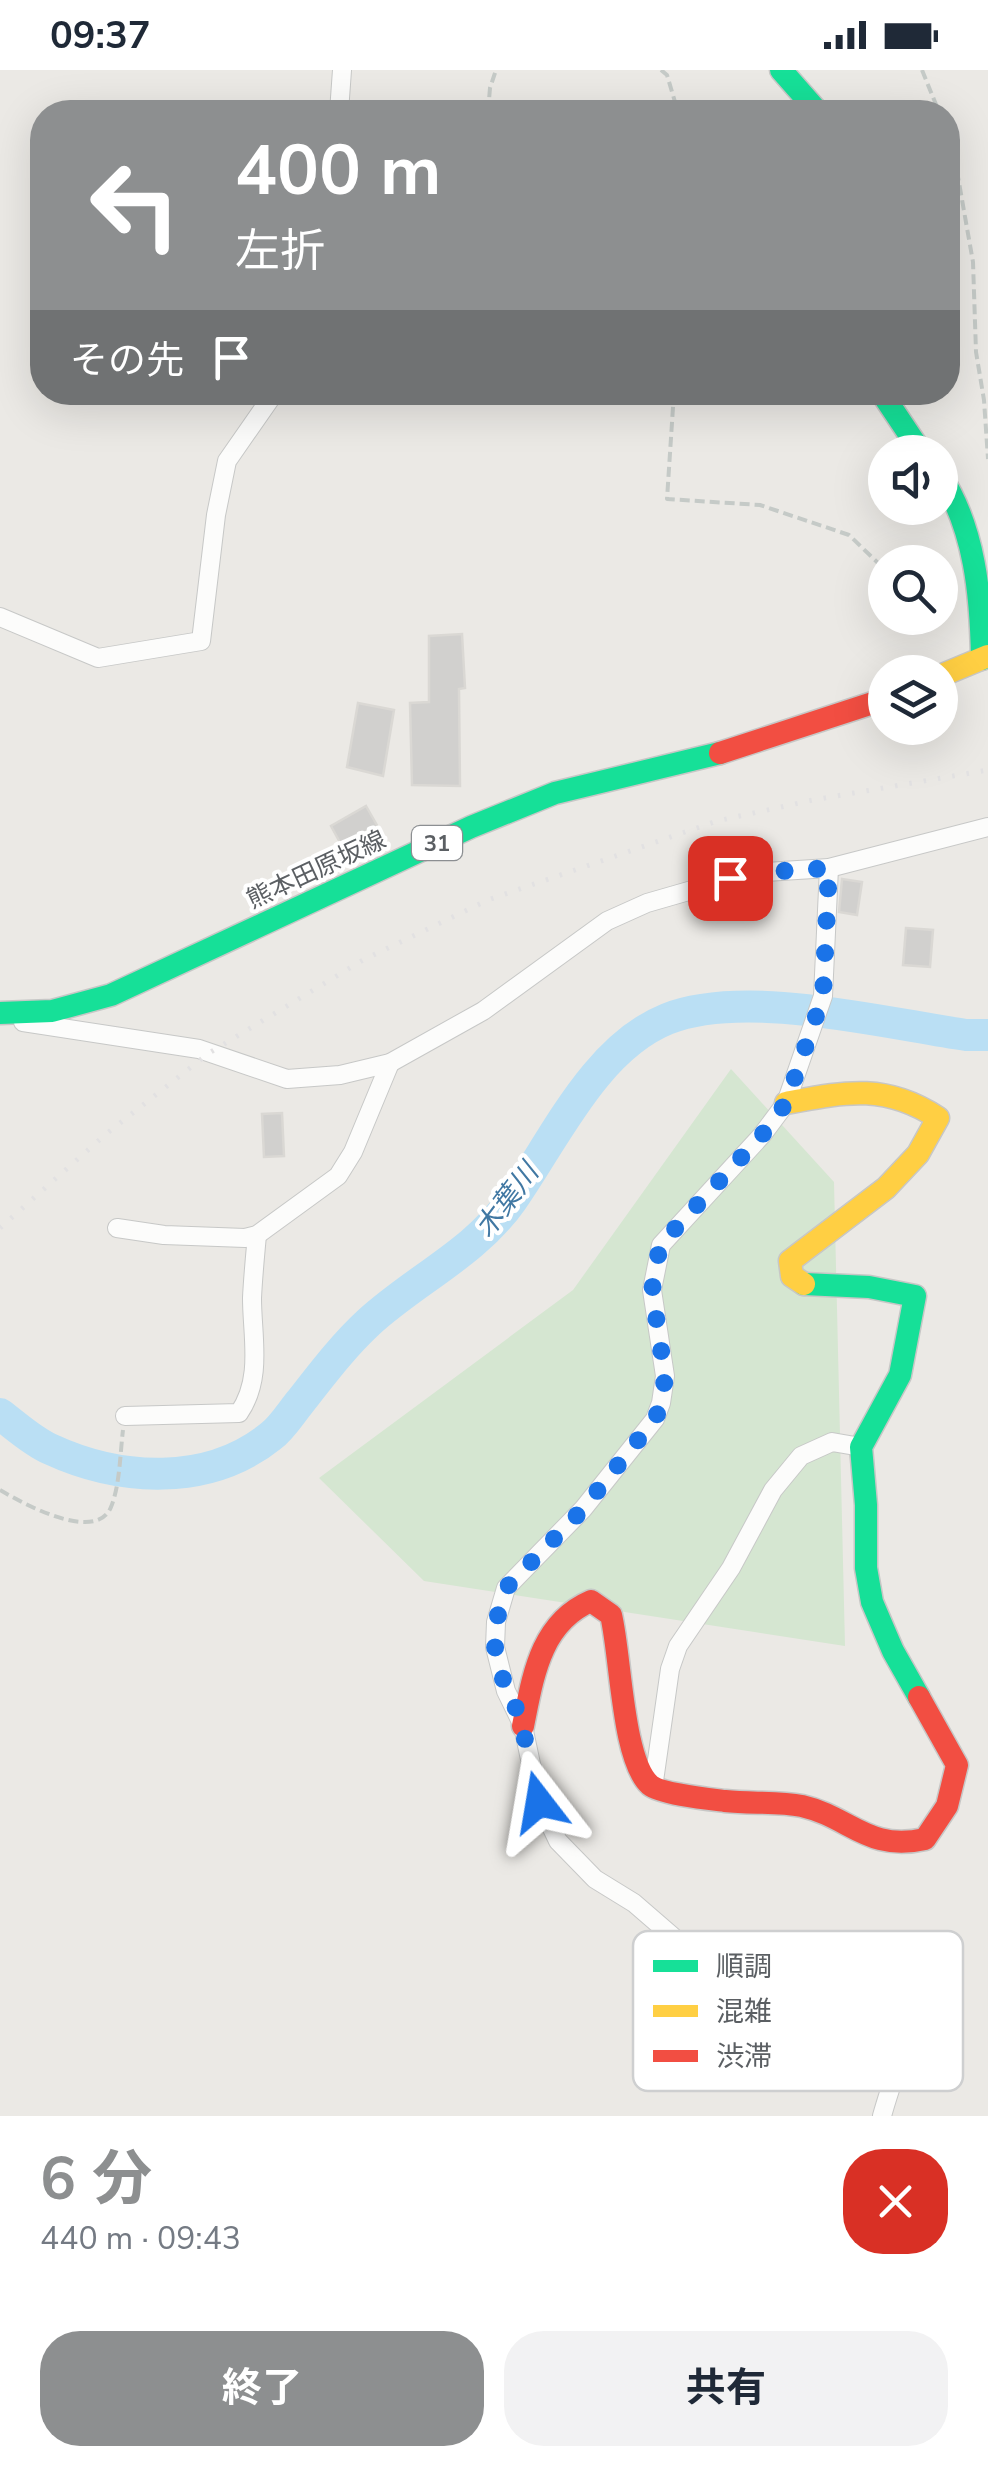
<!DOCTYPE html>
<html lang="ja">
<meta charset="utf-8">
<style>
body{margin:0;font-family:"Nunito Sans","Noto Sans JP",sans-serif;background:#f2f2f3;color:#1f2937;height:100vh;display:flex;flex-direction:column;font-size:38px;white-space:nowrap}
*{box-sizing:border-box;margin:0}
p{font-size:32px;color:#747a83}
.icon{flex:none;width:55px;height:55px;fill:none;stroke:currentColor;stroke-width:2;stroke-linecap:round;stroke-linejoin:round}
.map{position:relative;height:2046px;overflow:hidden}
.details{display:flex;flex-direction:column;background:#fff;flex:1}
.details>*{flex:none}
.banner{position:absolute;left:30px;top:30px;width:930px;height:305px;border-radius:40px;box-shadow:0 10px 40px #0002;background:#8d8f90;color:#fff;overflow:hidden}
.fabs{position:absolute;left:868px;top:365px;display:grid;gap:20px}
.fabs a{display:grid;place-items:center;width:90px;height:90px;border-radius:50%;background:#fff;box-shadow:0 10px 40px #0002;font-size:50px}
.pin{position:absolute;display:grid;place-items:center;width:85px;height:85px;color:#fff;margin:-42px;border-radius:20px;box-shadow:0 5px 15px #0006}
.me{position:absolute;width:110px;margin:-55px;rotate:346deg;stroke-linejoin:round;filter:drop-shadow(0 0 8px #0008)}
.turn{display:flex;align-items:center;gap:35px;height:210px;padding:0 40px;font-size:45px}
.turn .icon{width:130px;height:130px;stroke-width:2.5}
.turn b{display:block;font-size:70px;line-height:85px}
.then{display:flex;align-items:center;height:95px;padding:0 40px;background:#0003;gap:20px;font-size:38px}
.round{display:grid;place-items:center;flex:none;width:105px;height:105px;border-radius:40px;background:#f2f2f3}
.headline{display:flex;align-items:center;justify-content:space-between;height:170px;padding:0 40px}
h1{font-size:60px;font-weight:700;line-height:75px;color:#8d8f90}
.cta{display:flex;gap:20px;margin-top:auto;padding:20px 40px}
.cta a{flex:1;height:115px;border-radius:40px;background:#8d8f90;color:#fff;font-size:40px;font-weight:700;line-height:115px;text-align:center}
.cta a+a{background:#f2f2f3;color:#1f2937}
.status{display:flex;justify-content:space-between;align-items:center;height:70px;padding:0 50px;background:#fff;direction:ltr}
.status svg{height:28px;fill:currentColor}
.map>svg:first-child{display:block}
.green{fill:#d5e6d1}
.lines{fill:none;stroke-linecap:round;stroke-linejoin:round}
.river{stroke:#badff4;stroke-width:32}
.building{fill:#d1d0ce;stroke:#dad8d4;stroke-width:2.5}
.street-casing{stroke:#c7c8c7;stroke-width:20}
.fast-casing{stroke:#c7c7c6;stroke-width:25}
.slow-casing{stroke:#c7c7c6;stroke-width:25}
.jam-casing{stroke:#c7c7c6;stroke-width:25}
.path{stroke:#c5cac7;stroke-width:4;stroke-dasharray:10 5;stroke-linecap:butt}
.street{stroke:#fcfcfb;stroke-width:18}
.fast{stroke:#16e098;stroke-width:22}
.slow{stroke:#ffcf43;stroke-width:22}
.jam{stroke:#f24e42;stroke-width:22}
.rail{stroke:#e2e1e2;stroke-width:5;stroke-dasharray:2.5 12;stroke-linecap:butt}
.route{stroke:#1a73e8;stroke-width:18;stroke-dasharray:0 32.4}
.labels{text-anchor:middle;stroke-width:8;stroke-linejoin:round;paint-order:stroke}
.shield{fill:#fff;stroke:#8c8f92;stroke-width:2.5}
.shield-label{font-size:22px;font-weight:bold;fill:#5b5f63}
.street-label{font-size:25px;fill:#5b5f63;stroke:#fff}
.water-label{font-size:28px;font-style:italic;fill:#4178a3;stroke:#fff}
.key{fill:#fff;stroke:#cecfd0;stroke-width:2.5}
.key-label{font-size:28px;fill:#5b5f63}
</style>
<div class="status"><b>09:37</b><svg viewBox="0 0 49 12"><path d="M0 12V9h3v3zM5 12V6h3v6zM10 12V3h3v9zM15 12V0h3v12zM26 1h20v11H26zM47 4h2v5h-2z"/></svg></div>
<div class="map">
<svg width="988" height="2046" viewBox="0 0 988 2046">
<rect width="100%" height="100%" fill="#ebe9e5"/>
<path class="green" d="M731,999L834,1112L845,1576L424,1511L319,1408L573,1220Z"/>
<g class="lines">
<path class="river" d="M0,1344C16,1356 32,1371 50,1379C119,1411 208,1417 271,1366C282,1358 291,1343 300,1332C322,1304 343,1276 369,1252C416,1209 475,1183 512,1130C554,1070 595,978 667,949C745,918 883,953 966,965H988"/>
</g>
<g class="building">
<path d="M462,564L465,618L459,619L460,716L412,715L410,633L429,632V566Z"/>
<path d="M358,633L394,640L383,706L347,697Z"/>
<path d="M366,736L382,764L348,787L331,756Z"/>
<path d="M842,809L862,812L857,845L839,842Z"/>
<path d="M906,858L933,860L930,897L903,895Z"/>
<path d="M282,1043L284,1086L264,1087L262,1044Z"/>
</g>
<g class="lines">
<g class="street-casing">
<g id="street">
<path d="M339,42L342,0"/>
<path d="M0,547L98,588L201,571L216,445L227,391L275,322"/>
<path d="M829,798L823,926L786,1033L762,1065L661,1175L652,1220L665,1306L661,1333L655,1349L583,1439L506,1518L496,1552L495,1577L506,1621L523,1656L539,1732L548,1750L558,1771L595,1809L634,1833L701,1891L742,1921L782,1928L817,1920L886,1889L905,1884L926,1897C918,1948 896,1995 882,2046"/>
<path d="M23,952L199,979L287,1009L340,1005L390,993L483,941L607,851L647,833L751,803L829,798L988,757"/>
<path d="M117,1158L164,1165L245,1168L257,1165L338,1106L353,1082L390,993"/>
<path d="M125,1346L239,1343C263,1308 252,1267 252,1228C253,1207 255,1186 257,1165"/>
<path d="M653,1718L670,1599L678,1576L731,1498L773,1420L801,1386L832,1372L861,1377"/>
</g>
</g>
<g class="fast-casing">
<g id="fast">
<path d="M781,0L818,42"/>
<path d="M881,322L921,382"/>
<path d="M940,405C975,458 981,526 982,589"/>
<path d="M0,943L52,941L111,925L471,757L555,723L720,683"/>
<path d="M804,1214L869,1217L915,1226L900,1305L861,1377L866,1435V1498L872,1532L893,1581L919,1627"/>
</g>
</g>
<g class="slow-casing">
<g id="slow">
<path d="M940,606L988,586"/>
<path d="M786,1033C845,1022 885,1013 938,1048L918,1084L886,1118L790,1191L792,1206L804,1214"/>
</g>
</g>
<g class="jam-casing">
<g id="jam">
<path d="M720,683L885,629"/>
<path d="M523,1656C533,1607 540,1553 591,1531L611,1545C621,1586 622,1690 650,1715C661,1724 709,1729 725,1731C750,1734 777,1731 802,1736C850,1747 868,1782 925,1769L947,1736L957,1695L919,1627"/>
</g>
</g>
<g class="path">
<path d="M661,0L667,5L678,42"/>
<path d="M922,0L939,42"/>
<path d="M488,42L490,18L496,0"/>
<path d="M948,72L958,107L973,192L976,282L984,330L988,389"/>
<path d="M674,322L667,429L760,435L849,465L878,493"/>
<path d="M0,1420C22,1433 96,1474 111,1437C120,1415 120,1384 123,1360"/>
</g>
<use href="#street" class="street"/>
<use href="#fast" class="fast"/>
<use href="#slow" class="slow"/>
<use href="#jam" class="jam"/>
<path class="rail" d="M0,1158L106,1064L209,983L363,890L488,830L717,751L813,730L988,700"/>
</g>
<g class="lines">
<path class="route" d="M539,1732L522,1656L512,1627L506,1621L495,1577L496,1552L506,1518L582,1440L655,1349L662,1333L665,1306L652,1220L660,1175L762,1065L786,1033L823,926L829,798L751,803L730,808"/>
</g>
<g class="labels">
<rect class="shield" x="412" y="756" width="50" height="34" rx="8"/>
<g class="shield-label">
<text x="437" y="781">31</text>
</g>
<g class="street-label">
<text transform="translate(316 799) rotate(-25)" y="9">熊本田原坂線</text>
</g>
<g class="water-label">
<text transform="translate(506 1130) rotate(-53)" y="10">木葉川</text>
</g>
</g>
<rect x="633" y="1861" width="330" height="160" rx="15" class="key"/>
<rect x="653" y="1890" width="45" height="12" fill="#16e098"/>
<rect x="653" y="1935" width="45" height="12" fill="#ffcf43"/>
<rect x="653" y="1980" width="45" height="12" fill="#f24e42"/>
<g class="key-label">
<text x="716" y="1906">順調</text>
<text x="716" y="1951">混雑</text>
<text x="716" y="1996">渋滞</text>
</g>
</svg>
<div class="fabs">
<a><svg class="icon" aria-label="sound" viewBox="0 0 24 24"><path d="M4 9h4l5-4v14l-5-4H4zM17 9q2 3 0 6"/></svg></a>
<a><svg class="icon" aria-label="search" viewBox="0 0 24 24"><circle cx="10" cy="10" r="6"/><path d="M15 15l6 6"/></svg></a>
<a><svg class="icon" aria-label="layers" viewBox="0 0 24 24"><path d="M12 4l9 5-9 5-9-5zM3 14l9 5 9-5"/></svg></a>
</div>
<div class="pin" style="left:730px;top:808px;background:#d93025"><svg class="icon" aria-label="arrive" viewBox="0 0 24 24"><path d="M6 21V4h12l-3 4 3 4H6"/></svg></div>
<svg class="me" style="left:539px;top:1732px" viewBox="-20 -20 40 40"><path d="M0-17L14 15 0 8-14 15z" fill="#1a73e8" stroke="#fff" stroke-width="4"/></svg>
<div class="banner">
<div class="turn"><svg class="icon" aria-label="left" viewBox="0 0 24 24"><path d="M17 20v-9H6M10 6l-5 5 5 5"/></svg><div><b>400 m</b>左折</div></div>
<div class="then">その先<svg class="icon" aria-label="arrive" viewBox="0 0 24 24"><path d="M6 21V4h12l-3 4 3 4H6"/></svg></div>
</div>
</div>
<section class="details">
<div class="headline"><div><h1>6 分</h1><p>440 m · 09:43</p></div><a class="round" style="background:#d93025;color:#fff"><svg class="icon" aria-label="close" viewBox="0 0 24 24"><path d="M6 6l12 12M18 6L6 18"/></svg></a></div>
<div class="cta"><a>終了</a><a>共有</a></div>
</section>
